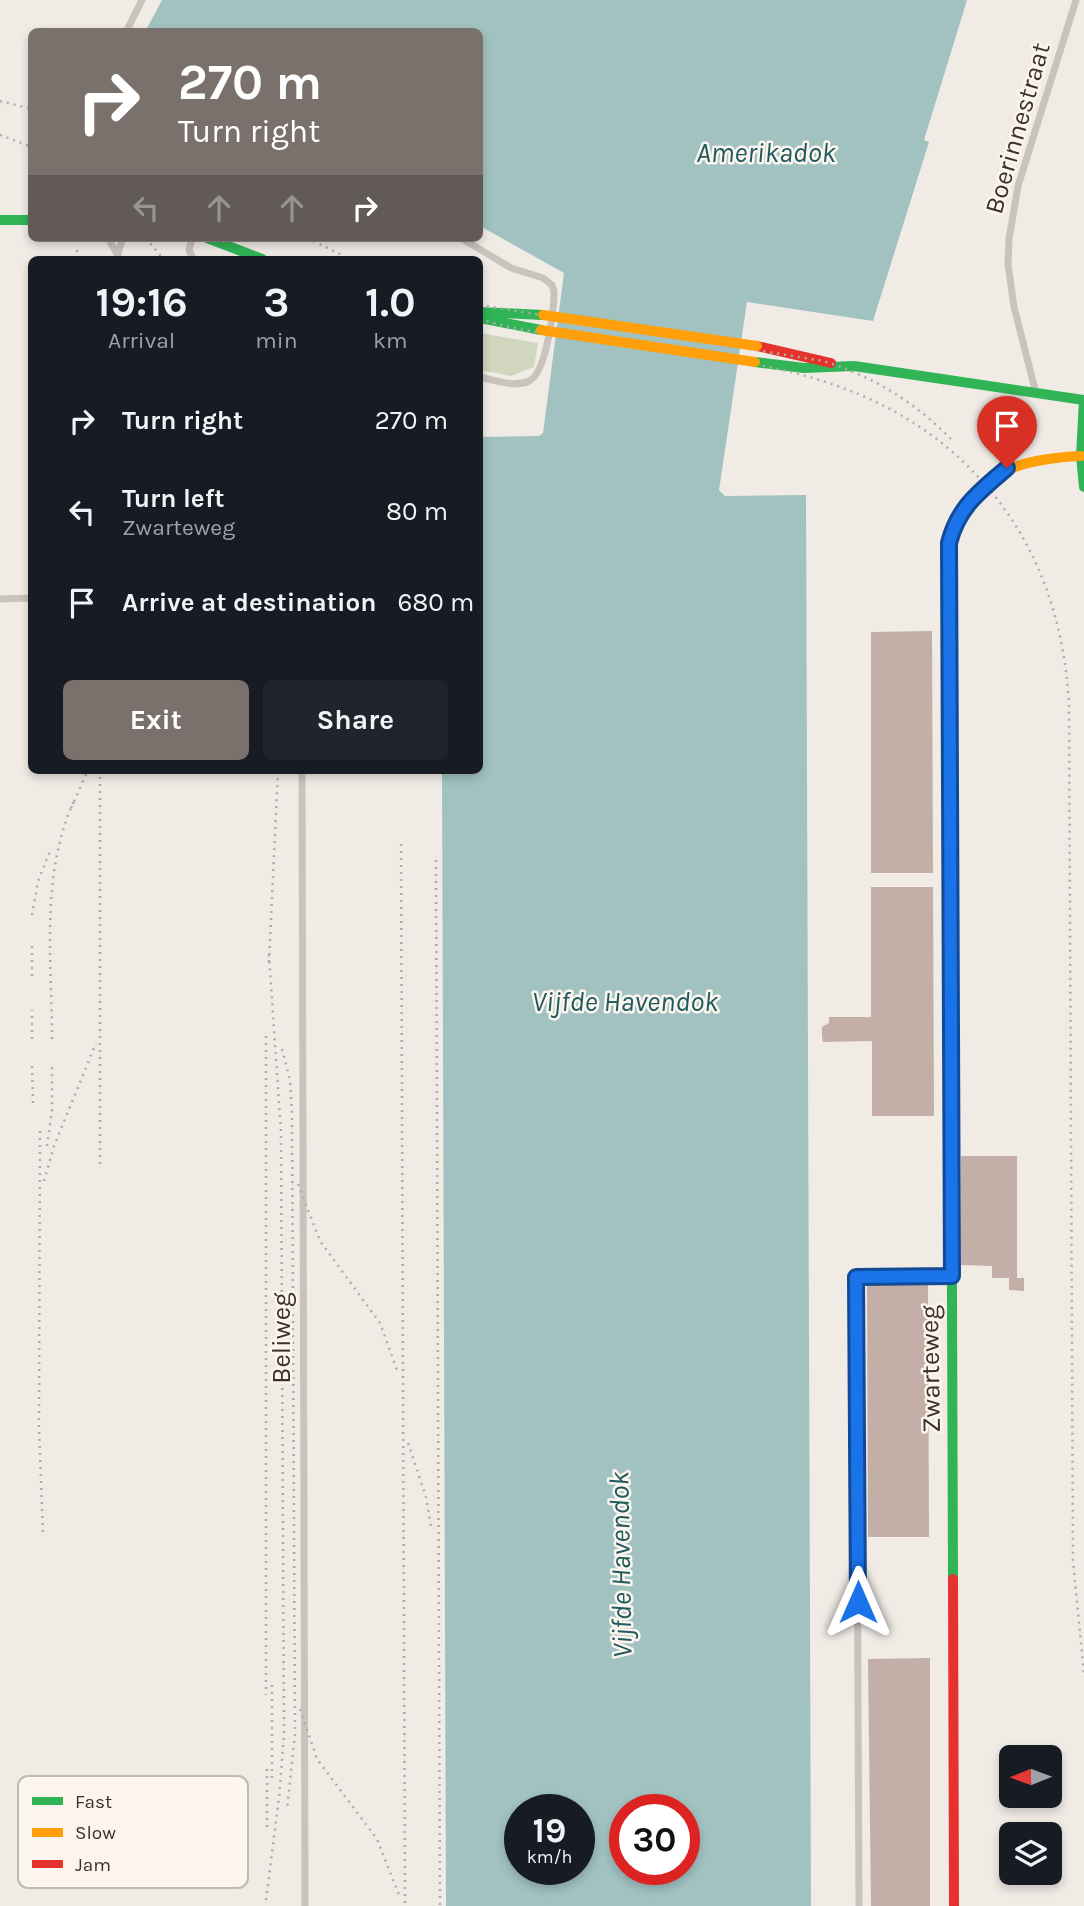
<!DOCTYPE html>
<style>
body{margin:0;font-family:Karla,sans-serif;background:#20242c;color:#f1f3f6;height:100vh;display:flex;flex-direction:column;font-size:26px;white-space:nowrap}
*{box-sizing:border-box;margin:0}
p{font-size:23px;color:#9ea1a6}
.icon{flex:none;width:38px;height:38px;fill:none;stroke:currentColor;stroke-width:2;stroke-linecap:round;stroke-linejoin:round}
.map{position:relative;flex:1;overflow:hidden}
.side{position:absolute;left:28px;top:256px;width:455px;height:518px;display:flex;flex-direction:column;background:#171b24;border-radius:10px;box-shadow:0 4px 10px #0003}
.side>*{flex:none}
.banner{position:absolute;left:28px;top:28px;width:455px;height:214px;border-radius:10px;box-shadow:0 4px 10px #0003;background:#7a716c;color:#fff;overflow:hidden}
.needle{width:46px;rotate:269deg}
.fabs{position:absolute;left:999px;top:1745px;display:grid;gap:14px}
.fabs a{display:grid;place-items:center;width:63px;height:63px;border-radius:10px;background:#171b24;box-shadow:0 4px 10px #0003;font-size:35px}
.speed{position:absolute;left:504px;top:1794px;display:flex;gap:14px;font-size:35px;font-weight:700;text-align:center}
.speed>*{display:grid;place-content:center;width:91px;height:91px;border-radius:50%;background:#171b24;box-shadow:0 4px 10px #0003;line-height:1}
.speed small{font-size:18px;font-weight:400}
.speed .limit{border:10px solid #d22;background:#fff;color:#111}
.pin{position:absolute;display:grid;place-items:center;width:60px;height:60px;color:#fff;margin:-72px -30px;border-radius:50% 50% 50% 0;rotate:-45deg;box-shadow:0 0 7px #0007}
.pin .icon{rotate:45deg}
.me{position:absolute;width:77px;margin:-38px;rotate:0deg;stroke-linejoin:round;filter:drop-shadow(0 0 5px #0008)}
.turn{display:flex;align-items:center;gap:24px;height:147px;padding:0 35px;font-size:32px}
.turn .icon{width:91px;height:91px;stroke-width:2.5}
.turn b{display:block;font-size:49px;line-height:60px}
.lanes{display:flex;align-items:center;height:66px;padding:0 35px;background:#0003;justify-content:center;gap:35px;direction:ltr}
.lanes .off{opacity:.35}
.eta{display:flex;justify-content:space-evenly;align-items:center;height:119px;text-align:center}
.eta b{font-size:42px;font-weight:700;line-height:49px}
.cta{display:flex;gap:14px;margin-top:auto;padding:14px 35px}
.cta a{flex:1;height:80px;border-radius:10px;background:#7a716c;color:#fff;font-size:28px;font-weight:700;line-height:80px;text-align:center}
.cta a+a{background:#20242c;color:#f1f3f6}
ul{padding:0;list-style:none}
li{display:flex;align-items:center;gap:21px;height:91px;padding:0 35px}
li div{flex:1}
li b{display:block;font-size:26px}
li em{font-style:normal}
.map>svg:first-child{display:block}
.green{fill:#d1d6bf}
.water{fill:#a1c2c1;fill-rule:evenodd}
.building{fill:#c3afa7}
.lines{fill:none;stroke-linecap:round;stroke-linejoin:round}
.street{stroke:#c9c3be;stroke-width:7}
.fast{stroke:#30b455;stroke-width:10}
.slow{stroke:#ff9f0a;stroke-width:10}
.jam{stroke:#e5322d;stroke-width:10}
.rail{stroke:#b1aca8;stroke-width:2.5;stroke-dasharray:2 5;stroke-linecap:butt}
.slow-bridge{stroke:#ff9f0a;stroke-width:10}
.route-casing{stroke:#114b97;stroke-width:18}
.route{stroke:#1a73e8;stroke-width:12}
.labels{text-anchor:middle;stroke-width:5;stroke-linejoin:round;paint-order:stroke}
.street-label{font-size:26px;fill:#3b302b;stroke:#fbf5ee}
.water-label{font-size:28px;font-style:italic;fill:#1f5a5e;stroke:#fbf5ee}
.key{fill:#fbf5ee;stroke:#c1bab4;stroke-width:2}
.key-label{font-size:19px;fill:#3b302b}
</style>
<div class="map">
<svg width="1084" height="1906" viewBox="0 0 1084 1906">
<rect width="100%" height="100%" fill="#f0ebe5"/>
<path class="green" d="M480,333L538,343L534,367L511,376L480,370Z"/>
<path class="water" d="M162,0H967L924,140L929,142L873,321L747,302L719,490L725,496L806,495L811,1906H446L442,770H480V437L539,436L543,433L564,273L480,226V32H145ZM520,1810H579V1869H520ZM625,1810H684V1869H625Z"/>
<g class="building">
<path d="M932,631L933,873H871V632Z"/>
<path d="M871,887H933L934,1116H872V1041L823,1042L822,1037V1027L829,1023V1017H871Z"/>
<path d="M961,1156H1017V1278H1024V1291L1009,1290V1278H992V1266L961,1265Z"/>
<path d="M928,1282L929,1537H868L867,1283Z"/>
<path d="M930,1658V1906H871L868,1659Z"/>
</g>
<g class="lines">
<g class="street">
<path d="M126,32L142,0"/>
<path d="M108,238L120,259"/>
<path d="M192,238L189,250L193,259"/>
<path d="M461,238L511,268L543,278L552,285L554,292C554,310 546,374 529,381C515,388 494,380 480,377"/>
<path d="M118,253L123,238"/>
<path d="M1036,393L1014,307L1008,264L1009,239L1018,186L1076,0"/>
<path d="M0,599L32,598"/>
<path d="M302,770L305,1906"/>
<path d="M859,1906L856,1277L952,1276"/>
</g>
<g class="fast">
<path d="M0,220H32"/>
<path d="M207,238L262,259"/>
<path d="M480,312L543,315"/>
<path d="M480,318L541,330"/>
<path d="M755,362L804,368L854,366L1084,400"/>
<path d="M1084,400L1081,456L1084,487"/>
<path d="M950,740L953,1579"/>
</g>
<path class="slow" d="M950,740L949,543C971,474 1014,459 1081,456"/>
<g class="jam">
<path d="M757,346L831,363"/>
<path d="M953,1579L954,1906"/>
</g>
<g class="rail">
<path d="M0,101L32,109"/>
<path d="M0,135L32,147"/>
<path d="M146,238L163,259"/>
<path d="M307,238L350,259"/>
<path d="M77,250V259"/>
<path d="M480,305L823,361C873,376 916,403 952,440"/>
<path d="M480,319C513,330 549,334 584,339C737,362 886,363 993,494C1042,554 1065,628 1069,705L1073,1561L1084,1674"/>
<path d="M100,770V1164"/>
<path d="M71,808L88,770"/>
<path d="M401,844L405,1906"/>
<path d="M436,860L440,1906"/>
<path d="M32,915L38,881L51,849"/>
<path d="M32,946V978"/>
<path d="M269,962L278,770"/>
<path d="M266,1036V1695"/>
<path d="M32,1039V1010"/>
<path d="M52,1039C52,959 40,873 75,799"/>
<path d="M282,1049L290,1080L292,1116L295,1734L287,1810"/>
<path d="M32,1066L33,1104"/>
<path d="M40,1131L39,1426L43,1535"/>
<path d="M47,1146L52,1111V1066"/>
<path d="M44,1181L54,1146L96,1043"/>
<path d="M298,1184L320,1241L380,1323L397,1370"/>
<path d="M408,1443L426,1497L431,1527"/>
<path d="M272,1685V1780"/>
<path d="M300,1709L317,1759L377,1839L399,1895"/>
<path d="M267,1769V1832"/>
<path d="M266,1900L279,1798L284,1735L281,1132L269,955"/>
</g>
<g class="slow-bridge">
<path d="M543,315L757,346"/>
<path d="M541,330L755,362"/>
</g>
</g>
<g class="lines">
<g class="route-casing">
<path id="route" d="M858,1602L856,1277L952,1276L949,543C958,507 980,491 1007,468"/>
</g>
<use href="#route" class="route"/>
</g>
<g class="labels">
<g class="street-label">
<text transform="translate(1017 128) rotate(-74)" y="9">Boerinnestraat</text>
<text transform="translate(281 1338) rotate(-90)" y="9">Beliweg</text>
<text transform="translate(930 1369) rotate(-91)" y="9">Zwarteweg</text>
</g>
<g class="water-label">
<text x="766" y="162">Amerikadok</text>
<text x="625" y="1011">Vijfde Havendok</text>
<text transform="translate(620 1565) rotate(-91)" y="10">Vijfde Havendok</text>
</g>
</g>
<rect x="18" y="1776" width="230" height="112" rx="10" class="key"/>
<rect x="32" y="1797" width="31" height="8" fill="#30b455"/>
<rect x="32" y="1828" width="31" height="9" fill="#ff9f0a"/>
<rect x="32" y="1860" width="31" height="8" fill="#e5322d"/>
<g class="key-label">
<text x="75" y="1808">Fast</text>
<text x="75" y="1839">Slow</text>
<text x="75" y="1871">Jam</text>
</g>
</svg>
<div class="fabs">
<a><svg class="needle" viewBox="-14 -14 28 28"><path d="M0-13l5 13h-10z" fill="#e53935"/><path d="M0 13l5-13h-10z" fill="#9ea1a6"/></svg></a>
<a><svg class="icon" aria-label="layers" viewBox="0 0 24 24"><path d="M12 4l9 5-9 5-9-5zM3 14l9 5 9-5"/></svg></a>
</div>
<div class="speed"><div>19<small>km/h</small></div><div class="limit">30</div></div>
<div class="pin" style="left:1007px;top:468px;background:#d93025"><svg class="icon" aria-label="arrive" viewBox="0 0 24 24"><path d="M6 21V4h12l-3 4 3 4H6"/></svg></div>
<svg class="me" style="left:858px;top:1602px" viewBox="-20 -20 40 40"><path d="M0-17L14 15 0 8-14 15z" fill="#1a73e8" stroke="#fff" stroke-width="4"/></svg>
<div class="banner">
<div class="turn"><svg class="icon" aria-label="right" viewBox="0 0 24 24"><path d="M7 20v-9h11M14 6l5 5-5 5"/></svg><div><b>270 m</b>Turn right</div></div>
<div class="lanes"><svg class="icon off" aria-label="left" viewBox="0 0 24 24"><path d="M17 20v-9H6M10 6l-5 5 5 5"/></svg><svg class="icon off" aria-label="ahead" viewBox="0 0 24 24"><path d="M12 20V5M6 11l6-6 6 6"/></svg><svg class="icon off" aria-label="ahead" viewBox="0 0 24 24"><path d="M12 20V5M6 11l6-6 6 6"/></svg><svg class="icon" aria-label="right" viewBox="0 0 24 24"><path d="M7 20v-9h11M14 6l5 5-5 5"/></svg></div>
</div>
<section class="side">
<div class="eta">
<div><b>19:16</b><p>Arrival</p></div>
<div><b>3</b><p>min</p></div>
<div><b>1.0</b><p>km</p></div>
</div>
<ul>
<li><svg class="icon" aria-label="right" viewBox="0 0 24 24"><path d="M7 20v-9h11M14 6l5 5-5 5"/></svg><div><b>Turn right</b></div><em>270 m</em></li>
<li><svg class="icon" aria-label="left" viewBox="0 0 24 24"><path d="M17 20v-9H6M10 6l-5 5 5 5"/></svg><div><b>Turn left</b><p>Zwarteweg</p></div><em>80 m</em></li>
<li><svg class="icon" aria-label="arrive" viewBox="0 0 24 24"><path d="M6 21V4h12l-3 4 3 4H6"/></svg><div><b>Arrive at destination</b></div><em>680 m</em></li>
</ul>
<div class="cta"><a>Exit</a><a>Share</a></div>
</section>
</div>
